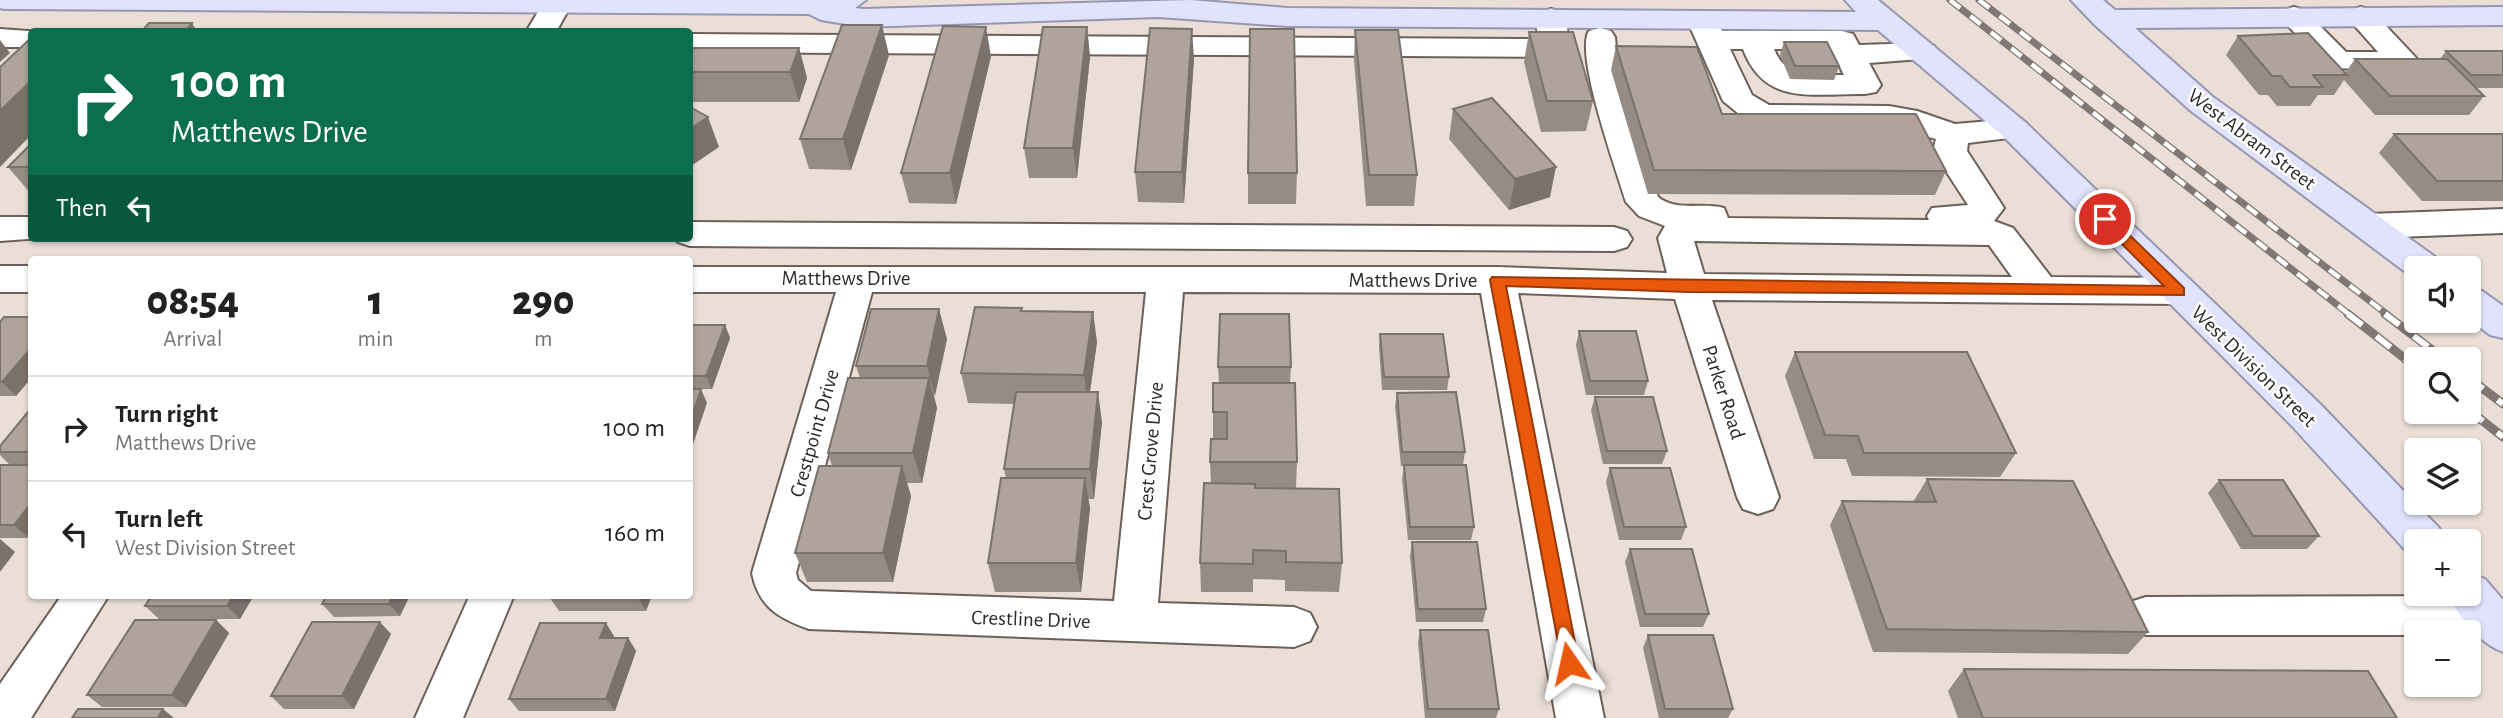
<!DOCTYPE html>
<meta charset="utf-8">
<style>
body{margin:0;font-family:"Alegreya Sans",sans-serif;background:#f6f6f6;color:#222;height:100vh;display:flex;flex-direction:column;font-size:26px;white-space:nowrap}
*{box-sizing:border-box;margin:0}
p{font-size:23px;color:#767676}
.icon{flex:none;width:38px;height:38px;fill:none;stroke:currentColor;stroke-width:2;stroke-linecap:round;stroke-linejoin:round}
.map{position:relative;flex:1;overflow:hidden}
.side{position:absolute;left:28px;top:256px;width:665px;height:343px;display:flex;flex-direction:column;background:#fff;border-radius:7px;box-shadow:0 2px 5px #0004}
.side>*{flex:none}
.guide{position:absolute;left:28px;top:28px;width:665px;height:214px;border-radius:7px;box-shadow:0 2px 5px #0004;background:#0b6e4f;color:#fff;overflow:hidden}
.controls{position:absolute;left:2404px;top:256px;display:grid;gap:14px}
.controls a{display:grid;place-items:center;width:77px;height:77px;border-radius:7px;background:#fff;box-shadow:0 2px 5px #0004;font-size:35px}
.pin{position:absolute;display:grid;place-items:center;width:60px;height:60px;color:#fff;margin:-30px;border:4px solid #fff;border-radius:50%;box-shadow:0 2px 7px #0007}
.me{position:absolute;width:77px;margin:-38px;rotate:349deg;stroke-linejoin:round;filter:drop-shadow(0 0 5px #0008)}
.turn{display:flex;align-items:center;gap:24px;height:147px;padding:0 28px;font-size:32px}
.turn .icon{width:91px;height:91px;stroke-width:2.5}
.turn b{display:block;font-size:49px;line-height:60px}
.then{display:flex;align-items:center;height:66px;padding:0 28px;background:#0003;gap:14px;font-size:26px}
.eta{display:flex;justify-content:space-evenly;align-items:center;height:119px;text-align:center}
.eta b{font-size:42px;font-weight:800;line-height:49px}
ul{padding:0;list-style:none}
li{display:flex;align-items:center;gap:21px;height:105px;padding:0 28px;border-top:2px solid #e0e0e0}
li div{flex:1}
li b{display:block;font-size:26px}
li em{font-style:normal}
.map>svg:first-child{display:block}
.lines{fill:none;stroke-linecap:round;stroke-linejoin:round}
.minor-casing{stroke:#6b615a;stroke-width:4}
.major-casing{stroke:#9696b2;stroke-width:4}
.minor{fill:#fff;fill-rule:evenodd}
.major{fill:#e1e3fd;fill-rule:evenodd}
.rail-far1-casing{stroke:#807874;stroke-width:7}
.rail-casing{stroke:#807874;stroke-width:9}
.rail-far1{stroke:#fff;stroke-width:4.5;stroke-dasharray:13;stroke-linecap:butt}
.rail{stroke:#fff;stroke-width:6;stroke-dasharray:18;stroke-linecap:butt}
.wall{fill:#968c86}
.shaded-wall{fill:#7a726d}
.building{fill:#afa39c;stroke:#7a726d;stroke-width:2}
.route{fill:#ea580c;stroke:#983908;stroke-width:2}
.labels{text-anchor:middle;stroke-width:5;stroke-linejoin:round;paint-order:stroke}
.street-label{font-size:21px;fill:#2f2a28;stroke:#fff}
</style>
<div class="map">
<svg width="2503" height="718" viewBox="0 0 2503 718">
<rect width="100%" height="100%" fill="#eaded6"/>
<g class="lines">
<g class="minor-casing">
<g id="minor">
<path d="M545,0H567L571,5L556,32H526Z"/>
<path d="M2294,7L2304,10L2346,52H2378L2346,16L2351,10L2361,7L2371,10L2419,61L2415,68L2404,70L2327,68L2279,16L2284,10Z"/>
<path d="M1551,9L1561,12L1566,18L1569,48L1565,54L1554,57L690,52V34L1538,39L1536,18L1541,12Z"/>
<path d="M1702,11L1712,14L1722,31H1842L1853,34L1859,45L1923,43L1934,46L1938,52L1934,58L1869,63L1881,85L1876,92L1865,94C1813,93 1765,107 1743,49H1730L1752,95L1769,105L1889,106L1917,111L1955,124L2014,119L2025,122L2030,129L2025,136L1968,143L1967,151L2004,208L1994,221L2013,228L2051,277L2178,278L2191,282L2196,291L2191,300L2178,304L1712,300L1779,497L1773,509L1758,514L1743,509L1737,497L1675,299L1518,293L1604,718H1556L1481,293L1183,292L1158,603L1294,607L1310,613L1317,627L1310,641L1294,647L809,629C778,618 759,607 752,573L836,292H690V267H1497L1667,273L1658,238L1665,226L1639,216L1626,202C1617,172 1574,53 1589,31L1600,28L1611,31L1615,37L1618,72L1658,197C1677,212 1702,202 1724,208L1728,218L1929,220L1927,216L1932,208L1968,205L1933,151L1936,139L1889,126L1765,125L1744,118L1723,101L1687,20L1692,14ZM1774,49H1831L1844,75C1815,74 1787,81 1774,49ZM1694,241L1989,245L2012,277L1704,274ZM872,292H1146L1114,601L811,591L798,580L796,573Z"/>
<path d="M0,29L42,32H32V47H0Z"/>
<path d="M2503,209V233L2369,238L2357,234L2351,226L2357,218L2369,214Z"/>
<path d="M0,217H32V238H42L0,241Z"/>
<path d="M690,222L1614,227L1627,231L1632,239L1627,247L1614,251L690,246L678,242L675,238H690Z"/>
<rect x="0" y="266" width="32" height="26"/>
<path d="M62,595H109L31,718H0V684Z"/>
<path d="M470,595H514L463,718H415Z"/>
<path d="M2488,596L2503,601V629L2488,634L2417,632V635H2146L2130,630L2123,616L2130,602L2146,597Z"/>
</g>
</g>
<g class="major-casing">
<g id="major">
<path d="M0,0H866L855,8L864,9L1190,0L1287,8L1856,12L1845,0H1878L2025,122L2321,405L2439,528L2446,541H2417V556L2409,554L2293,427L2003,136L1878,30L1287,26L1158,17L864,27L821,20L809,14L4,9L0,8Z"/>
<path d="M2071,0H2103L2115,10L2503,7V25L2135,28L2213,97L2438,259L2443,268H2417V278L2412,277L2191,111L2095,25Z"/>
<path d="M2469,287L2482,291L2503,306V338L2490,335L2469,319Z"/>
<path d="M2469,573L2485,579L2503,600V652C2479,643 2459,617 2447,593H2469Z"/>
</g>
</g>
<use href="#minor" class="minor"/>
<use href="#major" class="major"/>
<g class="rail-far1-casing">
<g id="rail-far1">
<path d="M1950,0L2350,315"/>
<path d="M1979,0L2388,315"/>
</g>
</g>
<g class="rail-casing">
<g id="rail">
<path d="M2348,314L2417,368"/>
<path d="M2385,314L2444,359"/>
<path d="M2469,378L2503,404"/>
<path d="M2469,410L2503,437"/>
</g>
</g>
<use href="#rail-far1" class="rail-far1"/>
<use href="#rail" class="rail"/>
</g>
<g class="wall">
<path d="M1087,27L1090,57L1077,178H1029L1024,148Z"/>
<path d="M1355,30L1417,175L1414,206H1366L1354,60Z"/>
<path d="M1529,32L1593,101L1586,131L1541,132L1524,62Z"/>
<path d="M2238,36L2345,73L2355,59H2440L2446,51H2503V88H2477L2484,96L2469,115H2375L2344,80L2334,95H2318L2310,106H2277L2268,95H2259L2226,55Z"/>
<path d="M1784,42L1839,66L1834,80L1790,79L1780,55Z"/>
<path d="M1616,46L1722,114L1946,171L1935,195L1648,194L1611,70Z"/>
<path d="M690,48H799L807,78L799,102H690Z"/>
<path d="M889,55L851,170L809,169L800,139Z"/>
<path d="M991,56L956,204L909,203L901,173Z"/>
<path d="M1194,58L1184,203L1138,202L1135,172Z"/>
<path d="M1453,109L1550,197L1509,210L1449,139Z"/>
<path d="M2394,134H2503V201H2422L2379,153Z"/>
<path d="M32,143V195L8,167Z"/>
<path d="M1248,173H1297L1296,204H1248Z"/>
<path d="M1022,308V311L1097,342L1090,392L1102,422L1094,499H1088L1090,508L1081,592H995L988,563L1006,478L1004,469L1014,404L968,403L961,373Z"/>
<path d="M32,317V377L16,396H0V322Z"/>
<path d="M690,325H725L730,338L712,389H690Z"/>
<path d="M1579,331L1648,381L1644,395H1586L1576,345Z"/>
<path d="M1380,334L1449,377L1447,390H1382L1379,347Z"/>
<path d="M947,339L934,396L937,408L922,483H907L911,496L893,582H807L795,553L832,466L828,453L860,378L856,366Z"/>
<path d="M1795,352L2016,453L2000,477L1852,476L1846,459H1814L1785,376Z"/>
<path d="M1218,367H1291L1290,383L1297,462L1296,488L1342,563L1339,592L1285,591V580L1253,579V592H1201L1200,563L1211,483L1210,462L1213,439V412L1219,383Z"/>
<path d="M1397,393L1465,452L1463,465L1474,527L1471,540H1408L1402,479L1404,466H1401L1395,406Z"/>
<path d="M1595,397L1667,451L1662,464H1603L1591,410Z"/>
<path d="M32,407V534L29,538H0V465H10L0,455V446Z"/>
<path d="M1610,468L1686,527L1681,540H1619L1606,482Z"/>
<path d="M1927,479L2148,632L2128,654L1873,652L1830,525L1842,501L1913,502Z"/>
<path d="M2219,480L2319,536L2307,549H2241L2208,493Z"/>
<path d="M1412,542L1486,609L1483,622H1416L1410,556Z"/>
<path d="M1630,549L1709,614L1703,627H1640L1625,562Z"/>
<path d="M152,595H254L240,619H159L145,606Z"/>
<path d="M327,595H410L400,616L334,617L322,604Z"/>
<path d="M552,595H652L646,611H559L550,598Z"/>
<path d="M216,620L229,633L186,707H102L87,695Z"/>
<path d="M1420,630L1499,709L1496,718H1425L1418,643Z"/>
<path d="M391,634L354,709H284L271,696Z"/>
<path d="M1648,635L1733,709L1728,718H1659L1643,648Z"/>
<path d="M614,636L613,638H628L636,651L615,711H519L509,699Z"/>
<path d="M1964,669L2397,718H1958L1948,691Z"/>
</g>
<g class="shaded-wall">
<path d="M192,23L197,32H185Z"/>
<path d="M882,25L889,55L851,170L843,139Z"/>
<path d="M986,27L991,56L956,204L950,173Z"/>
<path d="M1087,27L1090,57L1077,178L1073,148Z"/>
<path d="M1192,29L1194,58L1184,203L1182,172Z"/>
<path d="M0,40L10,53L0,62Z"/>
<path d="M799,48L807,78L799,102L790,72Z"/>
<path d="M32,80V134L0,167V111Z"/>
<path d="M708,117L719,147L691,166L690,163V129Z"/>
<path d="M1556,167L1550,197L1509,210L1515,179Z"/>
<path d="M939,309L947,339L935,396L927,366Z"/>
<path d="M1093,312L1097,342L1088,405L1084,375Z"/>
<path d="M725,325L730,338L712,389L706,376Z"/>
<path d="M32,347V377L16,396L2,382Z"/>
<path d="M929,378L937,408L922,483L913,453Z"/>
<path d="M701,389L707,403L690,453V422Z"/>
<path d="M1098,392L1102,422L1094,499L1090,469Z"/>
<path d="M902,466L911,496L893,582L883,553Z"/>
<path d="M1085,478L1090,508L1081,592L1076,563Z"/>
<path d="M32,502V534L29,538L14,525Z"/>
<path d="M0,539L15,552L0,572Z"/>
<path d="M234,595H254L240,619L227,606Z"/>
<path d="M393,595H410L400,616L389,604Z"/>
<path d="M640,595H652L646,611L638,598Z"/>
<path d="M216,620L229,633L186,707L172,695Z"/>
<path d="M380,622L391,634L354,709L342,696Z"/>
<path d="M606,623L614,636L609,651L600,638Z"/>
<path d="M628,638L636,651L615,711L606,699Z"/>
<path d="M163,709L174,718H158Z"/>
</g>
<g class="building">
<path d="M149,23H192L185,32H141Z"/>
<path d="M842,25H882L843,139H800Z"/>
<path d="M943,26L986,27L950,173H901Z"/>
<path d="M1043,27H1087L1073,148H1024Z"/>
<path d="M1150,28L1192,29L1182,172H1135Z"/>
<path d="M1250,29H1294L1297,173H1248Z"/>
<path d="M1355,30H1398L1417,175H1369Z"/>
<path d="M1529,32H1573L1593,101H1547Z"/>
<path d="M2308,33L2347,75H2313L2323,87H2290L2281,76H2272L2238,36Z"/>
<path d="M32,37V80L0,111V67Z"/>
<path d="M1784,42H1827L1839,66H1795Z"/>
<path d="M1616,46L1697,47L1722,114H1916L1946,171L1654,170Z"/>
<path d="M690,48H799L790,72H690Z"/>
<path d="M2446,51H2503V75H2471Z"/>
<path d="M2355,59H2447L2484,96H2390Z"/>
<path d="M1492,98L1556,167L1515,179L1453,109Z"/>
<path d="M690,107L708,117L690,129Z"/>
<path d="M2394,134H2503V181H2437Z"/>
<path d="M32,143V167H8Z"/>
<path d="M975,307L1022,308L1021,311L1093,312L1084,375L961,373Z"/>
<path d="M871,309H939L927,366H856Z"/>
<path d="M1220,314H1289L1291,367H1218Z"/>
<path d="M4,317H32V347L2,382H0V322Z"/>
<path d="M690,325H725L706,376H690Z"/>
<path d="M1579,331H1636L1648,381H1590Z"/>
<path d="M1380,334H1443L1449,377H1384Z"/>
<path d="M1795,352H1967L2016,453H1864L1858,436L1825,435Z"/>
<path d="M848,378H929L913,453H828Z"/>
<path d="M1213,383H1295L1297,462H1210L1211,439H1227V412H1213Z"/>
<path d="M690,389H701L690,422Z"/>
<path d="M1016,392H1098L1090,469H1004Z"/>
<path d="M1456,392L1465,452H1402L1397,393Z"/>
<path d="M1595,397H1653L1667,451H1607Z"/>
<path d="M32,407V452H0V446Z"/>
<path d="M0,465H32V502L14,525H0Z"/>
<path d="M1404,465H1466L1474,527H1410Z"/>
<path d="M819,466H902L883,553H795Z"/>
<path d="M1610,468H1670L1686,527H1624Z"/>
<path d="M1001,478H1085L1076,563H988Z"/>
<path d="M1927,479L2073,481L2148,632L1887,629L1842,501L1936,502Z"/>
<path d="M2219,480H2283L2319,536H2253Z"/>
<path d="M1204,483L1255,484V488L1339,489L1342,563L1286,562V551L1253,550V564L1200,563Z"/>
<path d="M1412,542H1477L1486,609H1418Z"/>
<path d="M1630,549H1692L1709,614H1645Z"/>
<path d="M152,595H234L227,606H145Z"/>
<path d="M327,595H393L389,604H322Z"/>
<path d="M552,595H640L638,598H550Z"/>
<path d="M135,620H216L172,695H87Z"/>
<path d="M312,622H380L342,696H271Z"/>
<path d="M540,623H606L600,638H628L606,699H509Z"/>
<path d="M1420,630H1488L1499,709H1428Z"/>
<path d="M1648,635H1713L1733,709H1665Z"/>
<path d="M1964,669L2368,671L2397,718H1983Z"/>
<path d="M78,709H163L158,718H72Z"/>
</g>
<path class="route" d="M2105,214L2110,216L2184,288V295L1689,292L1506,286L1579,663L1576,669L1569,672L1563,669L1490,280L1492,277L2164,286L2100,222V216Z"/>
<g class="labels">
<g class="street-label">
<text transform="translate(2252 139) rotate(37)" y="7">West Abram Street</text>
<text x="846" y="285">Matthews Drive</text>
<text x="1413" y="287">Matthews Drive</text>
<text transform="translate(2254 366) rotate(44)" y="7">West Division Street</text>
<text transform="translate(1724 392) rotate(72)" y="7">Parker Road</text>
<text transform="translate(814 433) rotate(-74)" y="7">Crestpoint Drive</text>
<text transform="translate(1150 451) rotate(-85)" y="7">Crest Grove Drive</text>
<text transform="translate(1031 619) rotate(2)" y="7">Crestline Drive</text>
</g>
</g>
</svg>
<div class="controls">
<a><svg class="icon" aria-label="sound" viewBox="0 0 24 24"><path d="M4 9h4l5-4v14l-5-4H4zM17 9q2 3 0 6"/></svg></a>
<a><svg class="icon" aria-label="search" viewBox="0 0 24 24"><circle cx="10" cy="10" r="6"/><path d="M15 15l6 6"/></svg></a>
<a><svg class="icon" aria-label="layers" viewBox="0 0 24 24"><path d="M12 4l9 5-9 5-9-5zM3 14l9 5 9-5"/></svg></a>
<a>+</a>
<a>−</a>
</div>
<div class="pin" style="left:2105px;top:219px;background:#d93025"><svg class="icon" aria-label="arrive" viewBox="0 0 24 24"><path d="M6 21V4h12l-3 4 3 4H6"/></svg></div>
<svg class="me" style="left:1569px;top:663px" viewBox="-20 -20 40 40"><path d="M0-17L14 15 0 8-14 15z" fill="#ea580c" stroke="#fff" stroke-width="4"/></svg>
<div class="guide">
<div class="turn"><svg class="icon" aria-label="right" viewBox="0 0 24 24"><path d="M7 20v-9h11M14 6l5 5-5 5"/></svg><div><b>100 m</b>Matthews Drive</div></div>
<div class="then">Then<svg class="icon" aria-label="left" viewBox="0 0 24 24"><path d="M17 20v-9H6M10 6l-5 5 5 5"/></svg></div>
</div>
<section class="side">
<div class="eta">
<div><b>08:54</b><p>Arrival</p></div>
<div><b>1</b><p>min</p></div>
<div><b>290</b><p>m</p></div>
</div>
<ul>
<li><svg class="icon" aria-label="right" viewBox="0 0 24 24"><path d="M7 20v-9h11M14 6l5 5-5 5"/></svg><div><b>Turn right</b><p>Matthews Drive</p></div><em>100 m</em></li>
<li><svg class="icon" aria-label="left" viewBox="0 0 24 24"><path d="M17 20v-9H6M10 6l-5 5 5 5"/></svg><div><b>Turn left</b><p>West Division Street</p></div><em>160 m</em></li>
</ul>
</section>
</div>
